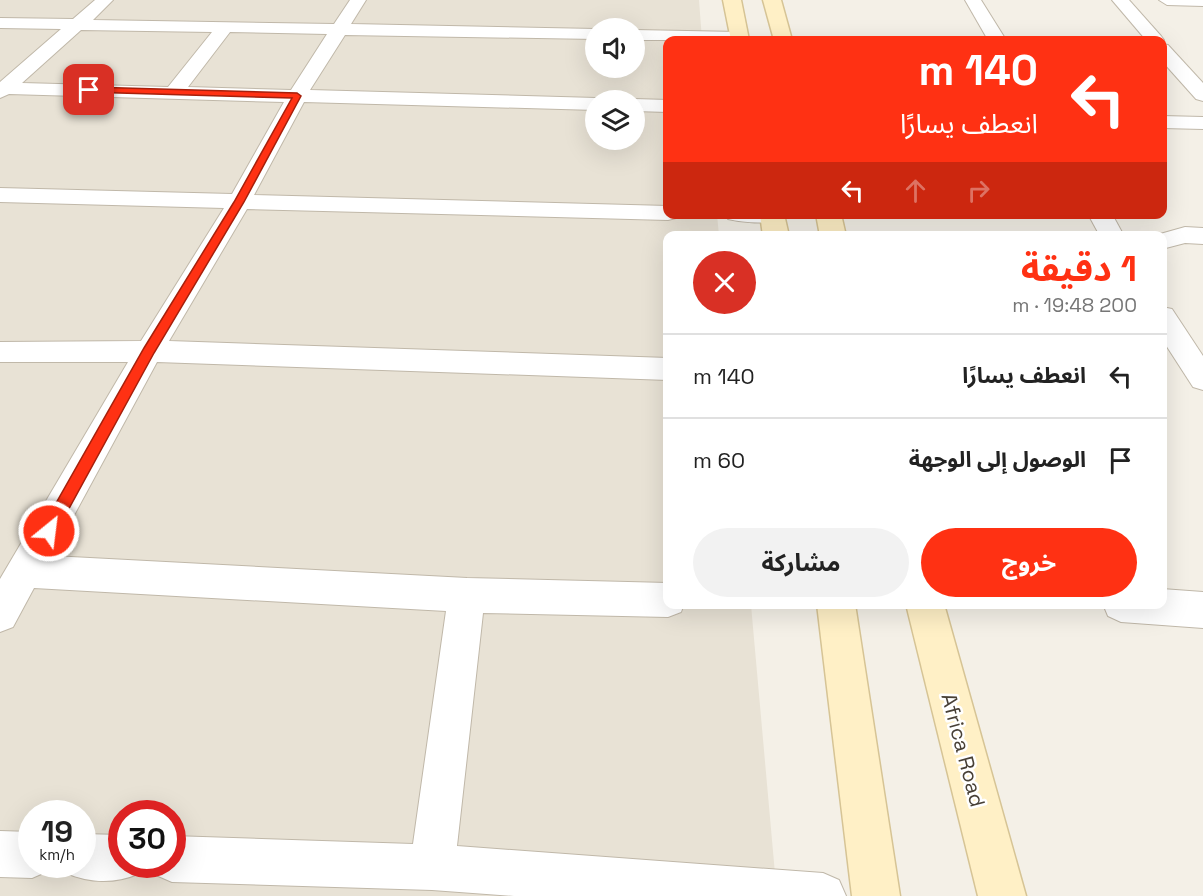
<!DOCTYPE html>
<html lang="ar">
<meta charset="utf-8">
<style>
body{margin:0;font-family:"Space Grotesk","Noto Sans Arabic",sans-serif;background:#f2f2f2;color:#222;direction:rtl;height:100vh;display:flex;flex-direction:column;font-size:22px;white-space:nowrap}
*{box-sizing:border-box;margin:0}
p{font-size:20px;color:#767676}
.icon{flex:none;width:33px;height:33px;fill:none;stroke:currentColor;stroke-width:2;stroke-linecap:round;stroke-linejoin:round}
.map{position:relative;flex:1;overflow:hidden;direction:ltr}
.side{position:absolute;left:663px;top:231px;width:504px;height:378px;display:flex;flex-direction:column;background:#fff;border-radius:12px;box-shadow:0 6px 24px #0002;direction:rtl}
.side>*{flex:none}
.banner{position:absolute;left:663px;top:36px;width:504px;height:183px;border-radius:12px;box-shadow:0 6px 24px #0002;direction:rtl;background:#ff3113;color:#fff;overflow:hidden}
.fabs{position:absolute;left:585px;top:18px;display:grid;gap:12px}
.fabs a{display:grid;place-items:center;width:60px;height:60px;border-radius:50%;background:#fff;box-shadow:0 6px 24px #0002;font-size:30px}
.speed{position:absolute;left:18px;top:800px;display:flex;gap:12px;font-size:30px;font-weight:700;text-align:center}
.speed>*{display:grid;place-content:center;width:78px;height:78px;border-radius:50%;background:#fff;box-shadow:0 6px 24px #0002;line-height:1}
.speed small{font-size:15px;font-weight:400}
.speed .limit{border:9px solid #d22;background:#fff;color:#111}
.pin{position:absolute;display:grid;place-items:center;width:51px;height:51px;color:#fff;margin:-26px;border-radius:12px;box-shadow:0 3px 9px #0006}
.me{position:absolute;width:66px;margin:-33px;rotate:29deg;stroke-linejoin:round;filter:drop-shadow(0 0 4px #0008)}
.turn{display:flex;align-items:center;gap:21px;height:126px;padding:0 30px;font-size:27px}
.turn .icon{width:78px;height:78px;stroke-width:2.5}
.turn b{display:block;font-size:42px;line-height:51px}
.lanes{display:flex;align-items:center;height:57px;padding:0 30px;background:#0003;justify-content:center;gap:30px;direction:ltr}
.lanes .off{opacity:.35}
.round{display:grid;place-items:center;flex:none;width:63px;height:63px;border-radius:32px;background:#f2f2f2}
.overview{display:flex;align-items:center;justify-content:space-between;height:102px;padding:0 30px}
h1{font-size:36px;font-weight:700;line-height:45px;color:#ff3113}
.cta{display:flex;gap:12px;margin-top:auto;padding:12px 30px}
.cta a{flex:1;height:69px;border-radius:36px;background:#ff3113;color:#fff;font-size:24px;font-weight:700;line-height:69px;text-align:center}
.cta a+a{background:#f2f2f2;color:#222}
ul{padding:0;list-style:none}
li{display:flex;align-items:center;gap:18px;height:84px;padding:0 30px;border-top:2px solid #e0e0e0}
li div{flex:1}
li b{display:block;font-size:22px}
li em{font-style:normal}
.map>svg:first-child{display:block}
.residential{fill:#e8e2d5;fill-rule:evenodd}
.lines{fill:none;stroke-linecap:round;stroke-linejoin:round}
.street-casing{stroke:#c0b8a9;stroke-width:2}
.secondary-casing{stroke:#d6c495;stroke-width:3}
.street{fill:#fff;fill-rule:evenodd}
.secondary{fill:#fff0c6;fill-rule:evenodd}
.route{fill:#ff3113;stroke:#a6200c;stroke-width:1.5}
.labels{text-anchor:middle;stroke-width:5;stroke-linejoin:round;paint-order:stroke}
.near-street-label{font-size:21px;fill:#484036;stroke:#fff}
</style>
<div class="map">
<svg width="1203" height="896" viewBox="0 0 1203 896">
<rect width="100%" height="100%" fill="#f4f0e7"/>
<path class="residential" d="M0,0H699L702,40H668V214L717,215L719,235L668,236V604L751,605L777,896H0ZM596,28H634V68H596ZM596,100H634V140H596ZM32,813H82V864H32ZM122,813H172V864H122Z"/>
<g class="lines">
<g class="street-casing">
<g id="street">
<path d="M95,0H113L93,20L334,24L350,0H366L351,24L596,29V39L345,35L310,90L596,98L604,100H596V110L304,102L254,195L668,206V214H679L676,218L668,220L247,209L169,341L668,358V380L157,362L52,556L467,578L668,583V604H684L681,612L668,617L483,613L457,846L823,873L839,880L846,896H514L432,890L172,882L156,875L151,864H172V836L413,844L446,611L34,588L13,627L0,632V579L128,362H0V342L141,341L224,208L0,202V188L232,194L284,102L9,94L0,98V82L61,29L0,28V18L73,19ZM81,30L212,32L168,87L22,83ZM230,32L327,34L291,90L188,87Z"/>
<path d="M965,0H981L1006,40H988Z"/>
<path d="M1112,0H1129L1161,36L1164,40L1162,42L1146,40Z"/>
<path d="M1159,0H1203V6L1167,5Z"/>
<path d="M634,30L740,32L749,37L746,40H634Z"/>
<path d="M1162,44L1168,45L1203,83V101L1196,99L1162,61Z"/>
<path d="M634,99L668,100V112L634,111V100H628Z"/>
<path d="M1162,116L1203,117V129L1162,128Z"/>
<path d="M725,214H784L785,215L781,220C765,224 744,223 728,219Z"/>
<path d="M1088,214H1112L1124,236H1100Z"/>
<path d="M1185,227L1203,228V244L1185,243L1162,249V236H1153Z"/>
<path d="M1162,307L1172,309L1203,356V390L1193,387L1162,339Z"/>
<path d="M1162,589L1203,592V628L1121,622L1108,616L1103,604H1162Z"/>
<path d="M0,831L32,832V864H51L48,871L32,878L0,877Z"/>
<path d="M82,834L122,835V864H142L138,874C115,884 89,883 66,873L62,864H82Z"/>
</g>
</g>
<g class="secondary-casing">
<g id="secondary">
<path d="M723,0H741L749,40H731Z"/>
<path d="M763,0H781L792,40H774Z"/>
<path d="M760,214H784L789,236H763Z"/>
<path d="M816,214H841L846,236H820Z"/>
<path d="M817,604H855L900,896H852Z"/>
<path d="M906,604H944L1026,896H978Z"/>
</g>
</g>
<use href="#street" class="street"/>
<use href="#secondary" class="secondary"/>
</g>
<path class="route" d="M89,87L297,93L301,96L244,202L154,353L54,536L49,537L41,531L43,526L144,348L234,202L292,98L86,92Z"/>
<g class="labels">
<g class="near-street-label">
<text transform="translate(963 750) rotate(75)" y="7">Africa Road</text>
</g>
</g>
</svg>
<div class="fabs">
<a><svg class="icon" aria-label="sound" viewBox="0 0 24 24"><path d="M4 9h4l5-4v14l-5-4H4zM17 9q2 3 0 6"/></svg></a>
<a><svg class="icon" aria-label="layers" viewBox="0 0 24 24"><path d="M12 4l9 5-9 5-9-5zM3 14l9 5 9-5"/></svg></a>
</div>
<div class="speed"><div>19<small>km/h</small></div><div class="limit">30</div></div>
<div class="pin" style="left:89px;top:90px;background:#d93025"><svg class="icon" aria-label="arrive" viewBox="0 0 24 24"><path d="M6 21V4h12l-3 4 3 4H6"/></svg></div>
<svg class="me" style="left:49px;top:531px" viewBox="-20 -20 40 40"><circle r="17" fill="#ff3113" stroke="#fff" stroke-width="3"/><path d="M0-11L8 9 0 5-8 9z" fill="#fff"/></svg>
<div class="banner">
<div class="turn"><svg class="icon" aria-label="left" viewBox="0 0 24 24"><path d="M17 20v-9H6M10 6l-5 5 5 5"/></svg><div><b>140 m</b>انعطف يسارًا</div></div>
<div class="lanes"><svg class="icon" aria-label="left" viewBox="0 0 24 24"><path d="M17 20v-9H6M10 6l-5 5 5 5"/></svg><svg class="icon off" aria-label="ahead" viewBox="0 0 24 24"><path d="M12 20V5M6 11l6-6 6 6"/></svg><svg class="icon off" aria-label="right" viewBox="0 0 24 24"><path d="M7 20v-9h11M14 6l5 5-5 5"/></svg></div>
</div>
<section class="side">
<div class="overview"><div><h1>1 دقيقة</h1><p>200 m · 19:48</p></div><a class="round" style="background:#d93025;color:#fff"><svg class="icon" aria-label="close" viewBox="0 0 24 24"><path d="M6 6l12 12M18 6L6 18"/></svg></a></div>
<ul>
<li><svg class="icon" aria-label="left" viewBox="0 0 24 24"><path d="M17 20v-9H6M10 6l-5 5 5 5"/></svg><div><b>انعطف يسارًا</b></div><em>140 m</em></li>
<li><svg class="icon" aria-label="arrive" viewBox="0 0 24 24"><path d="M6 21V4h12l-3 4 3 4H6"/></svg><div><b>الوصول إلى الوجهة</b></div><em>60 m</em></li>
</ul>
<div class="cta"><a>خروج</a><a>مشاركة</a></div>
</section>
</div>
